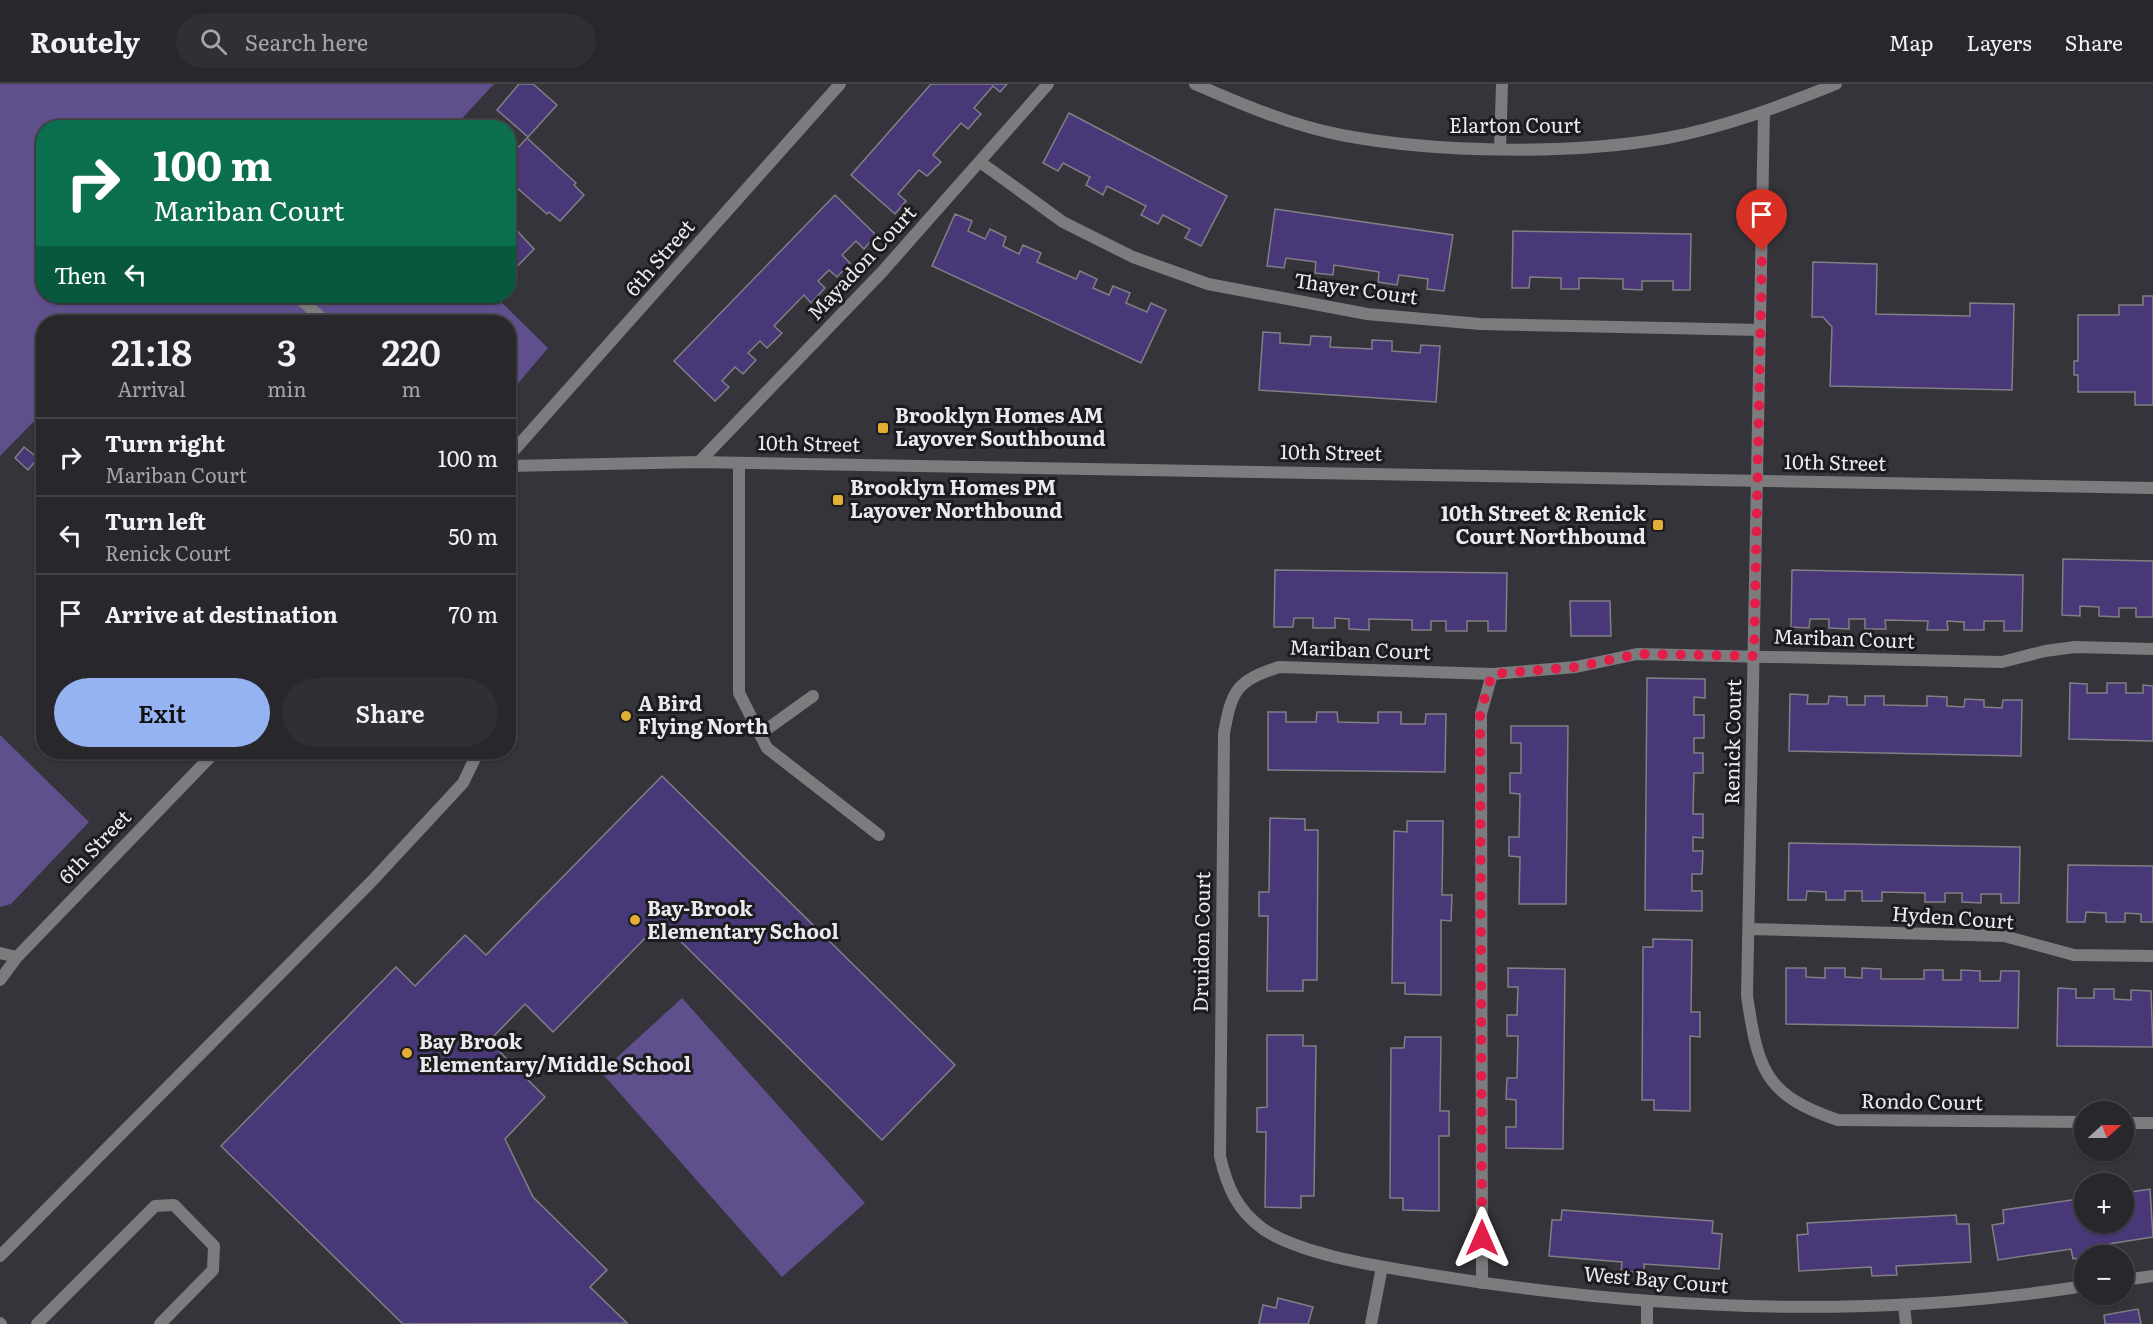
<!DOCTYPE html>
<meta charset="utf-8">
<style>
body{margin:0;font-family:Literata,serif;background:#302f34;color:#f1f3f6;height:100vh;display:flex;flex-direction:column;font-size:22px;white-space:nowrap}
*{box-sizing:border-box;margin:0}
p{font-size:20px;color:#a5a5a9}
.icon{flex:none;width:33px;height:33px;fill:none;stroke:currentColor;stroke-width:2;stroke-linecap:round;stroke-linejoin:round}
.map{position:relative;flex:1;overflow:hidden}
.side{position:absolute;left:36px;top:231px;width:480px;height:444px;display:flex;flex-direction:column;background:#28272c;border-radius:24px;box-shadow:0 2px 4px #0004,0 0 0 2px #444448}
.side>*{flex:none}
.hud{position:absolute;left:36px;top:36px;width:480px;height:183px;border-radius:24px;box-shadow:0 2px 4px #0004,0 0 0 2px #444448;background:#0b6e4f;color:#fff;overflow:hidden}
.needle{width:39px;rotate:69deg}
.fabs{position:absolute;left:2074px;top:1017px;display:grid;gap:12px}
.fabs a{display:grid;place-items:center;width:60px;height:60px;border-radius:50%;background:#28272c;box-shadow:0 2px 4px #0004,0 0 0 2px #444448;font-size:30px}
.pin{position:absolute;display:grid;place-items:center;width:51px;height:51px;color:#fff;margin:-62px -26px;border-radius:50% 50% 50% 0;rotate:-45deg;box-shadow:0 0 6px #0007}
.pin .icon{rotate:45deg}
.me{position:absolute;width:66px;margin:-33px;rotate:0deg;stroke-linejoin:round;filter:drop-shadow(0 0 4px #0008)}
.turn{display:flex;align-items:center;gap:21px;height:126px;padding:0 18px;font-size:27px}
.turn .icon{width:78px;height:78px;stroke-width:2.5}
.turn b{display:block;font-size:42px;line-height:51px}
.then{display:flex;align-items:center;height:57px;padding:0 18px;background:#0003;gap:12px;font-size:22px}
.eta{display:flex;justify-content:space-evenly;align-items:center;height:102px;text-align:center}
.eta b{font-size:36px;font-weight:600;line-height:42px}
.primary-button{display:flex;gap:12px;margin-top:auto;padding:12px 18px}
.primary-button a{flex:1;height:69px;border-radius:36px;background:#95b2f1;color:#111;font-size:24px;font-weight:600;line-height:69px;text-align:center}
.primary-button a+a{background:#302f34;color:#f1f3f6}
ul{padding:0;list-style:none}
li{display:flex;align-items:center;gap:18px;height:78px;padding:0 18px;border-top:2px solid #444448}
li div{flex:1}
li b{display:block;font-size:22px}
li em{font-style:normal}
header{display:flex;align-items:center;gap:36px;box-sizing:border-box;height:84px;padding:0 30px;background:#28272c;border-bottom:2px solid #444448}
header strong{font-size:28px}
nav{display:flex;gap:33px;margin-inline-start:auto;font-size:21px}
.search{width:420px;height:54px;background:#302f34;display:flex;align-items:center;gap:15px;box-sizing:border-box;padding:0 21px;border-radius:33px;color:#a5a5a9;font-size:22px}
.map>svg:first-child{display:block}
.green{fill:#5f508d}
.building{fill:#493877;stroke:#807f85;stroke-width:1.5}
.lines{fill:none;stroke-linecap:round;stroke-linejoin:round}
.service{stroke:#7c7c7f;stroke-width:12}
.minor{stroke:#7c7c7f;stroke-width:12}
.tertiary{stroke:#7c7c7f;stroke-width:12}
.route{stroke:#e11d48;stroke-width:10;stroke-dasharray:0 18}
.poi-dot{fill:#e3ae35;stroke:#1c1c1f;stroke-width:2}
.labels{text-anchor:middle;stroke-width:6;stroke-linejoin:round;paint-order:stroke}
.street-label{font-size:20px;fill:#ebeaee;stroke:#1c1c1f}
.poi-label{font-size:20px;font-weight:bold;fill:#ebeaee;stroke:#1c1c1f;text-anchor:start}
</style>
<header>
<strong>Routely</strong>
<div class="search"><svg class="icon" aria-label="search" viewBox="0 0 24 24"><circle cx="10" cy="10" r="6"/><path d="M15 15l6 6"/></svg>Search here</div>
<nav><a>Map</a><a>Layers</a><a>Share</a></nav>
</header>
<div class="map">
<svg width="2153" height="1240" viewBox="0 0 2153 1240">
<rect width="100%" height="100%" fill="#35343a"/>
<g class="green">
<path d="M0,0H494L454,43L44,44V212H495L548,264L509,310L508,238H44L43,328L0,372Z"/>
<path d="M0,651L89,738L11,820L0,823Z"/>
<path d="M682,914L865,1119L782,1193L601,988Z"/>
</g>
<g class="building">
<path d="M519,0H533L557,21L528,53L497,26Z"/>
<path d="M931,0H1007L1000,8L993,2L974,24L981,30L968,45L961,39L933,71L941,78L927,92L919,86L898,110L906,117L895,130L851,91Z"/>
<path d="M1069,29L1227,112L1201,162L1185,154L1190,145L1163,131L1158,140L1141,131L1146,122L1107,102L1103,111L1086,101L1090,93L1063,79L1058,87L1043,79Z"/>
<path d="M527,54L576,99L574,101L584,111L560,137L549,128L547,130L508,96V74Z"/>
<path d="M835,111L876,151L864,165L856,157L842,171L850,179L837,193L829,186L818,197L825,204L811,219L804,211L774,242L782,249L767,264L760,257L748,269L756,276L743,290L735,283L722,297L729,303L715,317L674,277Z"/>
<path d="M1275,125L1453,151L1444,207L1427,205L1428,195L1399,191L1397,201L1378,198L1379,188L1334,181L1333,191L1315,189L1316,178L1286,174L1284,184L1267,182Z"/>
<path d="M955,130L972,137L968,147L985,155L990,145L1006,153L1003,162L1019,170L1023,161L1041,169L1037,178L1076,195L1080,187L1097,195L1093,204L1109,211L1113,202L1130,209L1126,219L1147,228L1151,219L1166,226L1141,279L932,182Z"/>
<path d="M508,137L534,165L508,192Z"/>
<path d="M1513,147L1691,150L1690,206H1673V197H1642V206L1623,205V195L1579,194V205H1561V194L1530,193L1529,204H1512Z"/>
<path d="M1813,178L1877,180L1876,230L1970,232V219L2014,220L2012,306L1830,302L1832,243L1823,233H1812Z"/>
<path d="M2143,212H2153V321H2135V308H2078V291H2074V277H2078V231H2119V221H2143Z"/>
<path d="M1263,248L1280,249V259L1310,261L1311,252L1331,253L1330,263L1372,265V256L1392,257V267L1420,269L1421,261L1440,262L1436,318L1259,306Z"/>
<path d="M24,363L38,374L28,386L15,374Z"/>
<path d="M2063,475L2153,477V533H2136V524H2119V533L2099,532V523L2080,522V532L2062,531Z"/>
<path d="M1275,486L1507,489L1506,547H1488V537H1467V547H1446V537H1431V546H1412V536L1369,535V546L1349,545V535L1335,534V544H1313V534H1294L1293,543H1274Z"/>
<path d="M1792,486L2023,491L2022,547H2004V537H1984V546H1964V538L1947,537L1948,546H1927L1928,537L1885,536L1886,545H1865V535H1849V545L1829,544V535H1810L1809,544L1791,543Z"/>
<path d="M1570,517H1610L1611,552H1571Z"/>
<path d="M1647,594L1705,595V614L1694,613V631H1704V654H1694V669H1703V689H1694L1693,730H1703V754L1693,753V767H1703L1702,790H1692V807H1702V827L1645,826Z"/>
<path d="M2070,599L2087,600V609H2107V599H2126V609H2143V601L2153,602V657L2069,655Z"/>
<path d="M1790,610L1808,611L1807,620H1828L1829,612L1847,613V621H1865V612H1884V621L1927,622V612L1947,613V622L1964,623L1965,615L1984,616V623L2002,624L2003,616H2022L2021,672L1789,667Z"/>
<path d="M1268,628H1286V638H1316L1317,628H1337L1338,638L1378,639V628H1401V640H1425L1426,630H1446L1445,688L1268,686Z"/>
<path d="M1511,642H1568L1566,820H1519L1520,773L1509,772V753H1519L1520,710L1510,709V689H1521V659H1511Z"/>
<path d="M662,692L955,981L882,1056L661,838L553,948L525,920L489,957L545,1013L505,1055L533,1113L607,1186L590,1203L627,1239L403,1240L221,1062L396,883L415,902L465,851L486,871Z"/>
<path d="M1270,734L1305,735V746H1318L1317,896H1303V907H1267L1268,832H1259V808H1269Z"/>
<path d="M1407,737H1443L1442,811H1452L1451,837L1441,836V911L1405,910V899H1392L1394,747L1407,748Z"/>
<path d="M1789,759L2020,763L2019,819H2001V810H1981V819L1962,818V809H1945V818H1925V809L1882,808V817H1862V807H1845V816H1826V808L1807,807L1806,816H1788Z"/>
<path d="M2068,781L2153,782V838H2141V830L2125,829V838H2106V829L2086,828L2085,838H2067Z"/>
<path d="M1653,855L1692,856L1691,928H1700V953L1690,952V1027L1654,1026V1016H1642L1643,863H1653Z"/>
<path d="M1508,884L1565,885L1563,1065L1506,1064V1043H1516V1016L1506,1015L1507,994H1517L1518,952H1507V931H1517L1518,903H1508Z"/>
<path d="M1786,884H1806V893L1825,894V884H1845V893L1862,894V884L1881,885V895H1924V886H1943V896H1961V886L1980,887V897H2000L2001,887H2019L2018,944L1786,940Z"/>
<path d="M2058,904L2076,905V914H2094V905H2114V915L2131,916V906L2151,907L2153,963L2057,962Z"/>
<path d="M1267,951H1303V962H1316L1314,1112H1301V1124L1265,1123L1266,1048H1257V1024L1267,1023Z"/>
<path d="M1405,953H1441L1440,1027H1449V1052H1439V1127L1403,1126V1114H1390L1391,964H1404Z"/>
<path d="M2150,1105L2153,1153L2096,1162L2097,1172L2085,1173L2073,1175L2071,1165L1998,1176L1992,1141L2004,1139L2003,1126L2085,1114V1138H2124V1109Z"/>
<path d="M1562,1126L1713,1137L1712,1149L1722,1150L1719,1185L1644,1180V1189L1621,1187L1622,1178L1549,1172L1552,1136H1561Z"/>
<path d="M1956,1131L1957,1140H1969L1971,1178L1896,1182L1897,1191L1872,1192L1871,1183L1799,1187L1797,1151L1808,1150L1807,1139Z"/>
<path d="M1278,1214L1313,1223L1308,1240H1259L1263,1221L1276,1224Z"/>
<path d="M2138,1225L2141,1240H2105L2104,1231Z"/>
</g>
<g class="lines">
<g class="service">
<path d="M699,378L882,188L1048,0"/>
<path d="M739,379V609L767,664L879,751"/>
<path d="M760,650L813,612"/>
<path d="M0,1172L372,797L463,699L478,668"/>
<path d="M0,1239L1,1240"/>
<path d="M37,1240L155,1122L174,1121L214,1162L213,1186L160,1240"/>
</g>
<g class="minor">
<path d="M1195,0C1241,20 1290,41 1341,51C1437,69 1570,71 1667,54C1725,43 1781,22 1836,0"/>
<path d="M1764,28L1747,912C1758,985 1764,1011 1838,1036L2085,1038"/>
<path d="M1500,65L1502,0"/>
<path d="M980,78L1063,138L1133,173L1208,200L1367,230L1480,240L1760,246"/>
<path d="M297,212L326,238"/>
<path d="M508,373L840,0"/>
<path d="M1749,845L2004,852L2074,871L2153,872"/>
<path d="M0,869L17,873"/>
<path d="M2124,1039H2153"/>
<path d="M2124,1196L2153,1192"/>
<path d="M1482,1199L1481,630L1492,590"/>
<path d="M2085,1202C1868,1236 1648,1226 1432,1191C1384,1183 1303,1172 1263,1145C1237,1126 1227,1103 1220,1072L1224,649C1232,606 1236,597 1279,583L1492,590L1576,583L1637,570L2002,578L2045,567L2075,563L2153,565"/>
<path d="M1904,1221L1906,1240"/>
<path d="M1371,1240L1382,1183"/>
<path d="M1647,1240V1218"/>
</g>
<g class="tertiary">
<path d="M508,382L699,378L2153,404"/>
<path d="M0,896L17,873L215,668"/>
</g>
</g>
<g class="lines">
<path class="route" d="M1482,1154L1480,630L1492,590L1576,583L1638,570L1754,572L1762,167"/>
</g>
<g class="poi-dot">
<rect x="877" y="338" width="12" height="12" rx="3"/>
<rect x="832" y="410" width="12" height="12" rx="3"/>
<rect x="1652" y="435" width="12" height="12" rx="3"/>
<circle cx="626" cy="632" r="6"/>
<circle cx="635" cy="836" r="6"/>
<circle cx="407" cy="969" r="6"/>
</g>
<g class="labels">
<g class="street-label">
<text x="1515" y="49">Elarton Court</text>
<text transform="translate(660 174) rotate(-49)" y="7">6th Street</text>
<text transform="translate(862 179) rotate(-47)" y="7">Mayadon Court</text>
<text transform="translate(1356 205) rotate(8)" y="7">Thayer Court</text>
<text transform="translate(809 360) rotate(1)" y="7">10th Street</text>
<text transform="translate(1331 369) rotate(1)" y="7">10th Street</text>
<text transform="translate(1835 379) rotate(1)" y="7">10th Street</text>
<text transform="translate(1844 555) rotate(2)" y="7">Mariban Court</text>
<text transform="translate(1360 566) rotate(2)" y="7">Mariban Court</text>
<text transform="translate(1733 658) rotate(-89)" y="7">Renick Court</text>
<text transform="translate(95 763) rotate(-46)" y="7">6th Street</text>
<text transform="translate(1953 834) rotate(4)" y="7">Hyden Court</text>
<text transform="translate(1202 858) rotate(-89)" y="7">Druidon Court</text>
<text transform="translate(1922 1018) rotate(1)" y="7">Rondo Court</text>
<text transform="translate(1656 1196) rotate(5)" y="7">West Bay Court</text>
</g>
<g class="poi-label">
<text x="895" y="339">Brooklyn Homes AM<tspan x="895" dy="23">Layover Southbound</tspan></text>
<text x="850" y="411">Brooklyn Homes PM<tspan x="850" dy="23">Layover Northbound</tspan></text>
<text x="1646" y="437" text-anchor="end">10th Street &amp; Renick<tspan x="1646" dy="23">Court Northbound</tspan></text>
<text x="638" y="627">A Bird<tspan x="638" dy="23">Flying North</tspan></text>
<text x="647" y="832">Bay-Brook<tspan x="647" dy="23">Elementary School</tspan></text>
<text x="419" y="965">Bay Brook<tspan x="419" dy="23">Elementary/Middle School</tspan></text>
</g>
</g>
</svg>
<div class="fabs">
<a><svg class="needle" viewBox="-14 -14 28 28"><path d="M0-13l5 13h-10z" fill="#e53935"/><path d="M0 13l5-13h-10z" fill="#a5a5a9"/></svg></a>
<a>+</a>
<a>−</a>
</div>
<div class="pin" style="left:1762px;top:167px;background:#d93025"><svg class="icon" aria-label="arrive" viewBox="0 0 24 24"><path d="M6 21V4h12l-3 4 3 4H6"/></svg></div>
<svg class="me" style="left:1482px;top:1154px" viewBox="-20 -20 40 40"><path d="M0-17L14 15 0 8-14 15z" fill="#e11d48" stroke="#fff" stroke-width="4"/></svg>
<div class="hud">
<div class="turn"><svg class="icon" aria-label="right" viewBox="0 0 24 24"><path d="M7 20v-9h11M14 6l5 5-5 5"/></svg><div><b>100 m</b>Mariban Court</div></div>
<div class="then">Then<svg class="icon" aria-label="left" viewBox="0 0 24 24"><path d="M17 20v-9H6M10 6l-5 5 5 5"/></svg></div>
</div>
<section class="side">
<div class="eta">
<div><b>21:18</b><p>Arrival</p></div>
<div><b>3</b><p>min</p></div>
<div><b>220</b><p>m</p></div>
</div>
<ul>
<li><svg class="icon" aria-label="right" viewBox="0 0 24 24"><path d="M7 20v-9h11M14 6l5 5-5 5"/></svg><div><b>Turn right</b><p>Mariban Court</p></div><em>100 m</em></li>
<li><svg class="icon" aria-label="left" viewBox="0 0 24 24"><path d="M17 20v-9H6M10 6l-5 5 5 5"/></svg><div><b>Turn left</b><p>Renick Court</p></div><em>50 m</em></li>
<li><svg class="icon" aria-label="arrive" viewBox="0 0 24 24"><path d="M6 21V4h12l-3 4 3 4H6"/></svg><div><b>Arrive at destination</b></div><em>70 m</em></li>
</ul>
<div class="primary-button"><a>Exit</a><a>Share</a></div>
</section>
</div>
